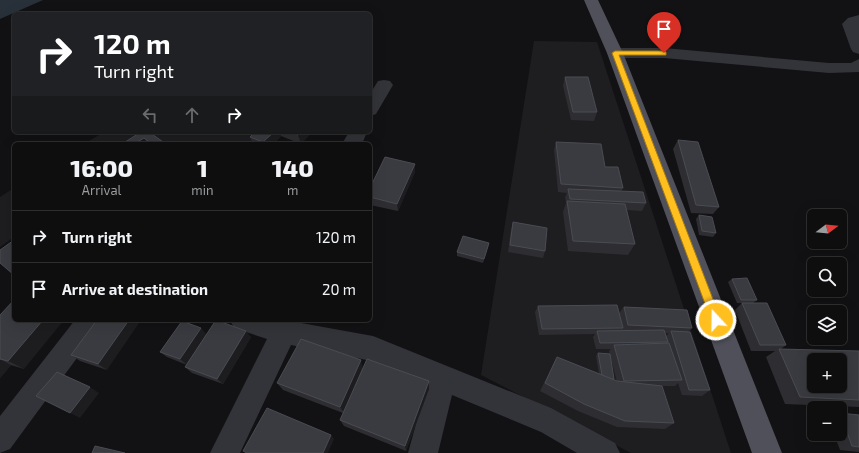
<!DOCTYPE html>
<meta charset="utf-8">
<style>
body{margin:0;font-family:"Exo 2",sans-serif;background:#1c1c1d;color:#f1f3f6;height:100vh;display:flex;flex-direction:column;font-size:15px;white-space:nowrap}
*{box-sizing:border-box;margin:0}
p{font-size:13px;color:#9b9c9e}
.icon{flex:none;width:22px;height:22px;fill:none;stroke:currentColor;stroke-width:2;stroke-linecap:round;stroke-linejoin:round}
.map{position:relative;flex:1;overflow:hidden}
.side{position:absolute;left:12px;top:142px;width:360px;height:180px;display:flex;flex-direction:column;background:#0e0e0f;border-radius:6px;box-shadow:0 4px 16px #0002,0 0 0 1px #2e2e2f}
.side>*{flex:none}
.guide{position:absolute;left:12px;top:12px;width:360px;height:122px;border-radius:6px;box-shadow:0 4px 16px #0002,0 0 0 1px #2e2e2f;background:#202124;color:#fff;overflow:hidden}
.needle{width:26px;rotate:74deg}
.tools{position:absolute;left:807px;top:209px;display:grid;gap:8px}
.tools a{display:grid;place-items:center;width:40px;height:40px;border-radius:6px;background:#0e0e0f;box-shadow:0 4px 16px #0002,0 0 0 1px #2e2e2f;font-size:20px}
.pin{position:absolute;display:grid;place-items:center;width:34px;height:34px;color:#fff;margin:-41px -17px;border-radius:50% 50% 50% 0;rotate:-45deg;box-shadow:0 0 4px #0007}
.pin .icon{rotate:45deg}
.me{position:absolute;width:44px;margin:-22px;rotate:339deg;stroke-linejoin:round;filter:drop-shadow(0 0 3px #0008)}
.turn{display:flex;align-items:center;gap:14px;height:84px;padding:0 16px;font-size:18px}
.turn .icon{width:52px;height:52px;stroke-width:2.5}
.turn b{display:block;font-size:28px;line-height:34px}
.lanes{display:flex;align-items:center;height:38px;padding:0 16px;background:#0003;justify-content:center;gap:20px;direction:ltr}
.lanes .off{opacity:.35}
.eta{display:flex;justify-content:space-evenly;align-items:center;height:68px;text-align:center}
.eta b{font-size:24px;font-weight:800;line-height:28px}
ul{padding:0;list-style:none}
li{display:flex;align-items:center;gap:12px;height:52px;padding:0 16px;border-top:1px solid #2e2e2f}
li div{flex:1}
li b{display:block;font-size:15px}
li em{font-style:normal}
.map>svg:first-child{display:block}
.built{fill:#1e1e21}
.water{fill:#283039}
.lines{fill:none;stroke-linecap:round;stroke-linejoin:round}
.minor{fill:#333439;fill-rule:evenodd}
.major{fill:#4f5059;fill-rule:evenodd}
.wall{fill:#2e2e32;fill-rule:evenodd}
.shaded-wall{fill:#1d1d20}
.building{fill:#3a3b40;stroke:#4a4c53;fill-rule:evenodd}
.route{fill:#ffbf1f;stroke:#a67c14}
</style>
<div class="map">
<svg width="859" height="453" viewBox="0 0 859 453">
<rect width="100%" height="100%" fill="#121214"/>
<g class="built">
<path d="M534,41L597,42L731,453H631L481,375Z"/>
<path d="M104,132H260L250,144H84Z"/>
<path d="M14,188V237L0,247V197Z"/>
</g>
<path class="water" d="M0,0H43L0,19Z"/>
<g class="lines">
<g class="minor">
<path d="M859,15V54L853,52L851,49L842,24L848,18Z"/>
<path d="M615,48H664L829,63H851L859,59V72L829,73L664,58H615L609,56L607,53L609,50Z"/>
<path d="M384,80L390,81L393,85L376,114L370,116V94L378,81Z"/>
<path d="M349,132H367L362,144H342Z"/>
<path d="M75,320H103L99,328L10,449L0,453V416Z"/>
<path d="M230,320H303L301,323L373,336L551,408L615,443L620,453H577L541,432L452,395L438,453H408L427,384L372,361L291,345L240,453H210L267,339L234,328Z"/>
</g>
<path class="major" d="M584,0H598L623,53L782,453H752L607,53Z"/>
</g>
<g class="wall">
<path d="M565,77L597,112L594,121L571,120L563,86Z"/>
<path d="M141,132L166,144H122Z"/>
<path d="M255,132H312L301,144L281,136L273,144H253L250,137Z"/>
<path d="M678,140L719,207L713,214L691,213L673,149Z"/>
<path d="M556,142L605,167L623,188L621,191L646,203L642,211L627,210L635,244L628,255L568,251L563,212L566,203L565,197L567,193L558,192L554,150Z"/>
<path d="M415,172L398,211L370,205V188Z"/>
<path d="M699,215L716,233L713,237L699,235L696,219Z"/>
<path d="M513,222L545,251L543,258L508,252L511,230Z"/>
<path d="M489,243L483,263L457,256V252Z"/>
<path d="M732,279L757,300L753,303L786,345L781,349L859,351V407L785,404L766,357L775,351H751L735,310L742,303H737L728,282Z"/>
<path d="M538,306L619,313L624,307L692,328L688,332L710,390L702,396L682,395L678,383L675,386H659L674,423L665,429L617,427L578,411L540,391L557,357L599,374L596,356L598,353L614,379L613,380L617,382L609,351L611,349H596L593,337L595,334L539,335L535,312ZM665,333H669L666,336Z"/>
<path d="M0,315L24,369L11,365L0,378Z"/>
<path d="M97,320L107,370L80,361L71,355Z"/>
<path d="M207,334L251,337L223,384L192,373L185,367L187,365L167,357L160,352Z"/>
<path d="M363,368L429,381V389L406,451L344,426L340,420L343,413L283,390L277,383Z"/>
<path d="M840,413L859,415V452L840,450L834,434H840Z"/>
</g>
<g class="shaded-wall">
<path d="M274,132H280L281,136L273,144H264L263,142Z"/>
<path d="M301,132H312L301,144L298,135Z"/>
<path d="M144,138L148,144H134Z"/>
<path d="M415,164V172L398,211L397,204Z"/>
<path d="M43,320H64L24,369L8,361Z"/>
<path d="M129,320H141L107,370L98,364Z"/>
<path d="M201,328L207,335L187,365L180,359Z"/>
<path d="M246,331L251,337L223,384L217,379Z"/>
<path d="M0,359L11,365L0,378Z"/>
<path d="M361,360L363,368L344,413L340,407Z"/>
<path d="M429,381V389L406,451L405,446Z"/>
<path d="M90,387L99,393L80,418L70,413Z"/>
<path d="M331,435L334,439L328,453H323Z"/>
</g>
<g class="building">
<path d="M565,77H588L597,112H573Z"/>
<path d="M141,132H149L166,144H152L144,138L134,144H122Z"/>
<path d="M255,132H274L263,142L250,137Z"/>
<path d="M290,132H301L298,135Z"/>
<path d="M678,140L698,142L719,207L696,205Z"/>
<path d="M556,142L601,144L605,167H618L623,188L561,184Z"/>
<path d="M385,157L415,164L397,204L370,197V188Z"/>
<path d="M568,189L643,192L646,203L570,199Z"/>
<path d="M567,201L625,204L635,244L573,241Z"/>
<path d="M699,215L712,217L716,233L702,231Z"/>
<path d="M513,222L547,228L545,251L510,245Z"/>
<path d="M463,236L489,243L484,259L457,252Z"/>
<path d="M14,240V275L0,263V250Z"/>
<path d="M747,278L757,300H741L732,279Z"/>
<path d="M14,300V320H43L8,361L0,359V315Z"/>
<path d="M742,303H767L786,345H760Z"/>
<path d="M617,305L623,328L542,329L538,306Z"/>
<path d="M624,307L687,310L692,328L628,325Z"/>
<path d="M97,320H129L98,364L71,355Z"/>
<path d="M216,320L246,331L217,379L185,367Z"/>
<path d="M182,321L201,328L180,359L160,352Z"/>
<path d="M664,330L668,342L600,343L597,331Z"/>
<path d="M671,331L690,332L710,390H689Z"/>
<path d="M301,339L361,360L340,407L277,383Z"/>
<path d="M669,343L682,380L624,381L614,345Z"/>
<path d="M779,349L859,351V400L800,397ZM814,360H840V386H814Z"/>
<path d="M598,353L610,354L614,379H610L602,375Z"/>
<path d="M557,357L617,381L662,386L674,423L625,421L584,404L545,383Z"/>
<path d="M367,359L429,381L405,446L340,420Z"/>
<path d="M57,372L90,387L70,413L36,396Z"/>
<path d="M267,408L331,435L323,453H247L243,451Z"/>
<path d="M840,413L859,415V447L852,446Z"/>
<path d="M95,446L125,453H92Z"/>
</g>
<path class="route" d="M664,51L666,52V55H619L721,320L720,323L716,325L713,323L711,320L612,53L615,51Z"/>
</svg>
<div class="tools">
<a><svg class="needle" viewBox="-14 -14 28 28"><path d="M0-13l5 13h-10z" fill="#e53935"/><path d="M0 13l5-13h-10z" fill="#9b9c9e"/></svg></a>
<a><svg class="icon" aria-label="search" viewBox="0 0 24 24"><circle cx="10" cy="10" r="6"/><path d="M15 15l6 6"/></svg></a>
<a><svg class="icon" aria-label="layers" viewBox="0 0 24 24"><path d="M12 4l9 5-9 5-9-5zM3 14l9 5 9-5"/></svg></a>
<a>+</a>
<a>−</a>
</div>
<div class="pin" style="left:664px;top:53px;background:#d93025"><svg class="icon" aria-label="arrive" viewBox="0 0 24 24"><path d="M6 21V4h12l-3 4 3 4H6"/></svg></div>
<svg class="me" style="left:716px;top:320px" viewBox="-20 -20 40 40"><circle r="17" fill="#ffbf1f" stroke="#fff" stroke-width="3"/><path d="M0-11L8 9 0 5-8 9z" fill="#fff"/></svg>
<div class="guide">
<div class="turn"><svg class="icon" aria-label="right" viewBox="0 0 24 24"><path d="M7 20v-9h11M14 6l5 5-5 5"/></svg><div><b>120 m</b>Turn right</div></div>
<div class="lanes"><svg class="icon off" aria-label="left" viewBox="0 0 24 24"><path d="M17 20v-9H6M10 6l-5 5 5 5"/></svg><svg class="icon off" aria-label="ahead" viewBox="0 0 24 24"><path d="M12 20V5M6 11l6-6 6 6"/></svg><svg class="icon" aria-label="right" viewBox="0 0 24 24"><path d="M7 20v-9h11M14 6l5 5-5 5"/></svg></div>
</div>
<section class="side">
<div class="eta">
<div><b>16:00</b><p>Arrival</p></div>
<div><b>1</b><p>min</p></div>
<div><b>140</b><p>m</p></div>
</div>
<ul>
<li><svg class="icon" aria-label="right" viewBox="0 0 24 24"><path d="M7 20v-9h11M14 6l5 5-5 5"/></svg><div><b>Turn right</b></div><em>120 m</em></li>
<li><svg class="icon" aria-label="arrive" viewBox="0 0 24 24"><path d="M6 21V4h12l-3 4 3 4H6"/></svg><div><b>Arrive at destination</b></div><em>20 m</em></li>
</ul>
</section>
</div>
